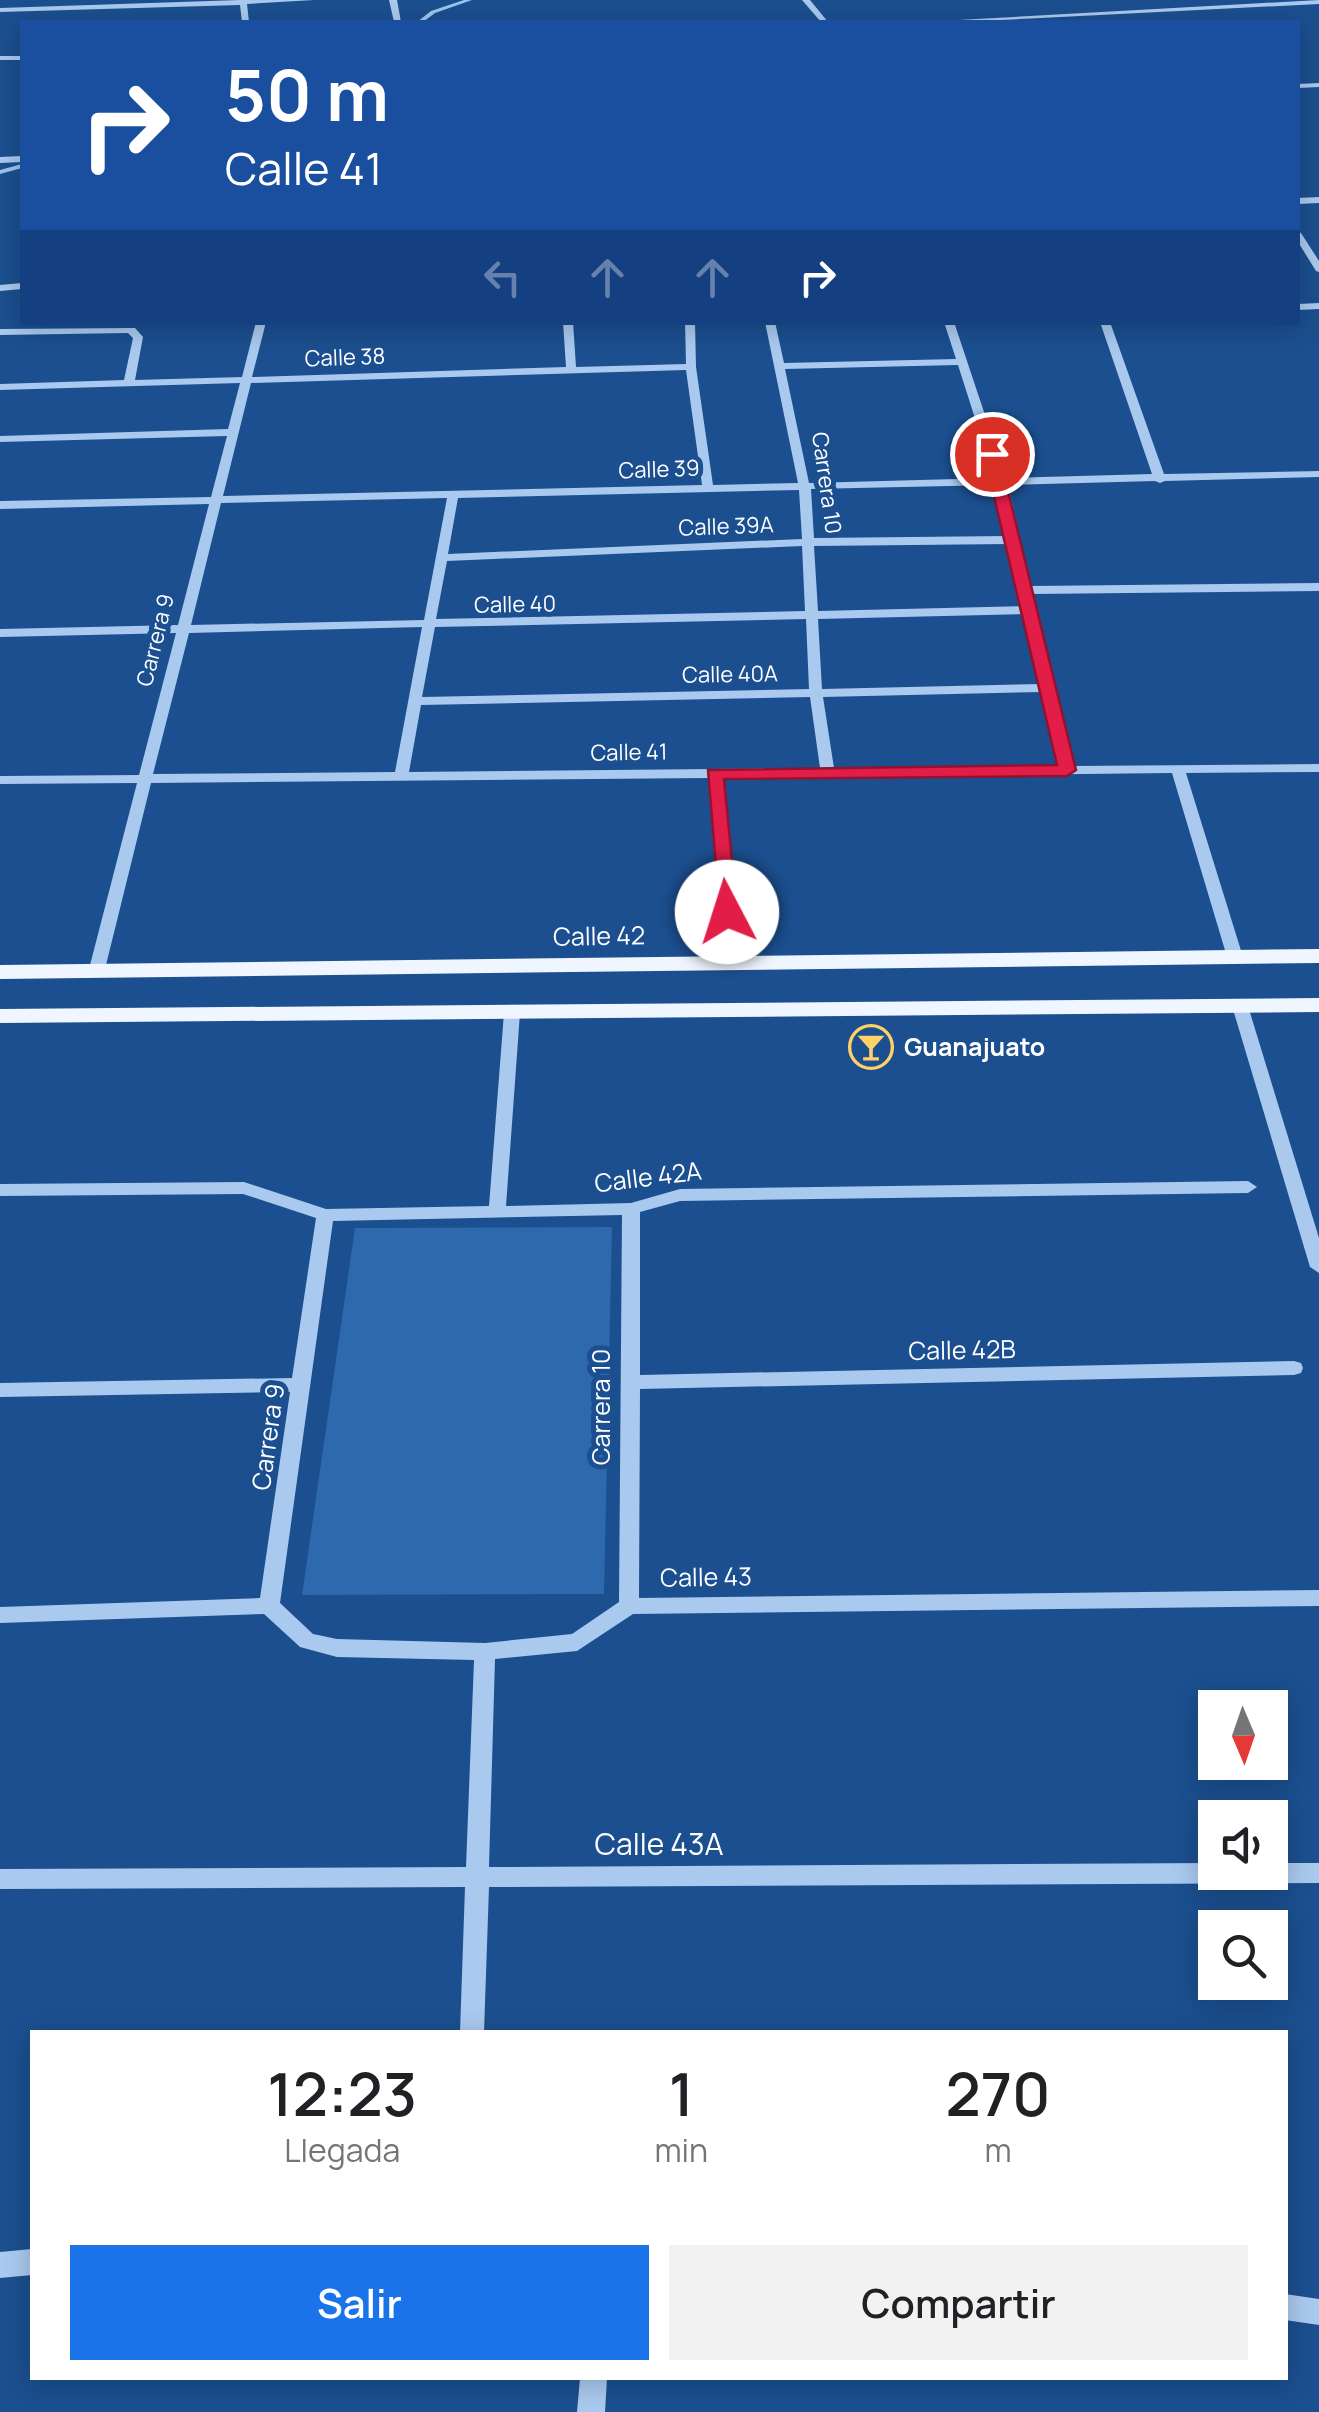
<!DOCTYPE html>
<html lang="es">
<style>
body{margin:0;font-family:Manrope,sans-serif;background:#f2f2f2;color:#202124;height:100vh;display:flex;flex-direction:column;font-size:38px;white-space:nowrap}
*{box-sizing:border-box;margin:0}
p{font-size:32px;color:#757577}
.icon{flex:none;width:55px;height:55px;fill:none;stroke:currentColor;stroke-width:2;stroke-linecap:round;stroke-linejoin:round}
.map{position:relative;flex:1;overflow:hidden}
.drawer{position:absolute;left:30px;top:2030px;width:1258px;height:350px;display:flex;flex-direction:column;background:#fff;border-radius:0px;box-shadow:0 5px 25px #0003}
.drawer>*{flex:none}
.guide{position:absolute;left:20px;top:20px;width:1280px;height:305px;border-radius:0px;box-shadow:0 5px 25px #0003;background:#1a4fa0;color:#fff;overflow:hidden}
.needle{width:65px;rotate:178deg}
.fabs{position:absolute;left:1198px;top:1690px;display:grid;gap:20px}
.fabs a{display:grid;place-items:center;width:90px;height:90px;border-radius:0px;background:#fff;box-shadow:0 5px 25px #0003;font-size:50px}
.pin{position:absolute;display:grid;place-items:center;width:85px;height:85px;color:#fff;margin:-42px;border:5px solid #fff;border-radius:50%;box-shadow:0 2px 10px #0007}
.me{position:absolute;width:110px;margin:-55px;rotate:355deg;stroke-linejoin:round;filter:drop-shadow(0 0 8px #0008)}
.turn{display:flex;align-items:center;gap:35px;height:210px;padding:0 40px;font-size:45px}
.turn .icon{width:130px;height:130px;stroke-width:2.5}
.turn b{display:block;font-size:70px;line-height:85px}
.lanes{display:flex;align-items:center;height:95px;padding:0 40px;background:#0003;justify-content:center;gap:50px;direction:ltr}
.lanes .off{opacity:.35}
.eta{display:flex;justify-content:space-evenly;align-items:center;height:170px;text-align:center}
.eta b{font-size:60px;font-weight:600;line-height:70px}
.cta{display:flex;gap:20px;margin-top:auto;padding:20px 40px}
.cta a{flex:1;height:115px;border-radius:0px;background:#1a73e8;color:#fff;font-size:40px;font-weight:600;line-height:115px;text-align:center}
.cta a+a{background:#f2f2f2;color:#202124}
.map>svg:first-child{display:block}
.green{fill:#2e69ad}
.lines{fill:none;stroke-linecap:round;stroke-linejoin:round}
.stream{fill:#9cc4f0;fill-rule:evenodd}
.minor{fill:#a9c9ee;fill-rule:evenodd}
.major{fill:#f0f6ff;fill-rule:evenodd}
.route{fill:#e11d48;stroke:#92132f;stroke-width:2.5}
.labels{text-anchor:middle;stroke-width:10;stroke-linejoin:round;paint-order:stroke}
.far-street-label{font-size:22px;fill:#fff;stroke:#1b4f8f}
.street-label{font-size:25px;fill:#fff;stroke:#1b4f8f}
.poi-label{font-size:25px;font-weight:bold;fill:#fff;stroke:#1b4f8f;text-anchor:start}
.near-street-label{font-size:30px;fill:#fff;stroke:#1b4f8f}
</style>
<div class="map">
<svg width="1319" height="2412" viewBox="0 0 1319 2412">
<rect width="100%" height="100%" fill="#1b4f8f"/>
<path class="green" d="M612,1227L604,1594L302,1595L355,1228Z"/>
<g class="lines">
<g class="stream">
<path d="M464,0H472L435,13L423,22H417L431,11Z"/>
<path d="M22,164V168L0,174V170Z"/>
</g>
<g class="minor">
<path d="M240,0H314L247,4L249,22H242L240,5L0,12V8Z"/>
<path d="M389,0H397L401,22H394Z"/>
<path d="M802,0H810L828,22H821Z"/>
<path d="M1319,0V4L961,22H922Z"/>
<rect x="0" y="56" width="22" height="4"/>
<path d="M1319,83V87L1298,88V84Z"/>
<path d="M22,156V162L0,163V157Z"/>
<path d="M1319,197V203L1298,204V198Z"/>
<path d="M1298,232L1301,233L1319,261V272L1316,271L1298,242Z"/>
<path d="M22,283V289L0,291V285Z"/>
<path d="M1319,303V309L1298,310V304Z"/>
<path d="M256,322H266L252,377L566,367L563,322H573L576,367L686,364L685,322H695L696,367L713,485L798,483L765,322H775L784,363L956,359L944,322H954L1006,478L1152,474L1100,322H1110L1164,474L1319,471V477L1165,481L1160,483L1155,481L1008,485L1031,586L1319,583V591L1033,594L1073,766L1319,764V772L1186,773L1243,957L1235,962L1227,957L1172,773L722,778L739,962L731,967L723,962L708,778L151,783L105,969L102,972H92L89,969L137,783L0,784V776L139,775L176,633L0,637V629L178,625L209,504L0,509V501L211,497L227,436L0,442V436L228,429L240,383L0,390V384L124,380L133,338L128,333L0,335V329L135,328L143,337L135,380L242,377ZM958,365L994,478L809,483L785,369ZM686,370L702,485L223,496L251,383ZM996,485L1008,536L814,538L811,489ZM799,490L802,539L448,554L458,498ZM447,498L424,620L191,625L221,503ZM1010,544L1024,606L818,611L814,546ZM802,546L805,611L436,619L447,561ZM1025,614L1041,684L822,689L818,619ZM806,619L809,689L422,697L435,627ZM422,627L395,772L153,774L189,633ZM1043,692L1059,766L834,768L823,697ZM810,697L820,768L409,772L421,705Z"/>
<path d="M1240,1001L1248,1006L1319,1238V1273L1310,1267L1232,1006Z"/>
<path d="M512,1008L520,1013L506,1206L631,1203L680,1189L1248,1181L1257,1187L1248,1193L680,1201L640,1212V1375L1294,1361L1301,1363L1303,1368L1301,1373L1294,1375L640,1389L639,1598L1319,1590V1606L633,1614L577,1651L495,1659L489,1867L1215,1863V1872H1270V1863H1319V1883L489,1887L484,2032H460L465,1887L0,1889V1869L466,1867L474,1660L337,1657L300,1647L264,1614L0,1623V1607L260,1598L290,1392L0,1397V1383L292,1378L316,1218L243,1194L0,1196V1184L244,1182L326,1209L489,1206L504,1013ZM622,1215L619,1602L572,1634L485,1643L337,1639L313,1634L280,1603L333,1221Z"/>
<path d="M32,2249V2275L0,2278V2252Z"/>
<path d="M1285,2294L1319,2299V2325L1285,2320Z"/>
<path d="M580,2378H607L605,2412H577Z"/>
</g>
<g class="major">
<path d="M1319,949V963L0,979V965Z"/>
<path d="M1319,998V1012L0,1023V1009Z"/>
</g>
</g>
<path class="route" d="M992,449L999,454L1076,770L1067,776L724,779L737,912L734,916H720L708,770L1057,765L984,454Z"/>
<defs>
<g id="bar-ring" transform="scale(2.25)"><circle r="9.5" fill="#1b4f8f" stroke="#ffd166" stroke-width="1.5"/><path d="M-6-5H6L.8 .8V4.5H3.5V6h-7V4.5H-.8V.8Z" fill="#ffd166"/></g>
</defs>
<g fill-rule="evenodd">
<use href="#bar-ring" x="871" y="1047"/>
</g>
<g class="labels">
<g class="far-street-label">
<text transform="translate(345 357) rotate(-2)" y="8">Calle 38</text>
<text transform="translate(659 469) rotate(-2)" y="8">Calle 39</text>
<text transform="translate(827 483) rotate(82)" y="8">Carrera 10</text>
<text transform="translate(726 526) rotate(-2)" y="8">Calle 39A</text>
<text transform="translate(515 604) rotate(-1)" y="8">Calle 40</text>
<text transform="translate(155 640) rotate(-76)" y="8">Carrera 9</text>
<text transform="translate(730 674) rotate(-1)" y="8">Calle 40A</text>
<text transform="translate(629 752) rotate(-1)" y="8">Calle 41</text>
</g>
<g class="street-label">
<text transform="translate(599 936) rotate(-1)" y="9">Calle 42</text>
<text transform="translate(648 1177) rotate(-7)" y="9">Calle 42A</text>
<text transform="translate(962 1350) rotate(-1)" y="9">Calle 42B</text>
<text transform="translate(601 1407) rotate(-90)" y="9">Carrera 10</text>
<text transform="translate(268 1437) rotate(-82)" y="9">Carrera 9</text>
<text transform="translate(706 1577) rotate(-1)" y="9">Calle 43</text>
</g>
<g class="poi-label">
<text x="904" y="1056">Guanajuato</text>
</g>
<g class="near-street-label">
<text x="659" y="1855">Calle 43A</text>
</g>
</g>
</svg>
<div class="fabs">
<a><svg class="needle" viewBox="-14 -14 28 28"><path d="M0-13l5 13h-10z" fill="#e53935"/><path d="M0 13l5-13h-10z" fill="#757577"/></svg></a>
<a><svg class="icon" aria-label="sound" viewBox="0 0 24 24"><path d="M4 9h4l5-4v14l-5-4H4zM17 9q2 3 0 6"/></svg></a>
<a><svg class="icon" aria-label="search" viewBox="0 0 24 24"><circle cx="10" cy="10" r="6"/><path d="M15 15l6 6"/></svg></a>
</div>
<div class="pin" style="left:992px;top:454px;background:#d93025"><svg class="icon" aria-label="arrive" viewBox="0 0 24 24"><path d="M6 21V4h12l-3 4 3 4H6"/></svg></div>
<svg class="me" style="left:727px;top:912px" viewBox="-20 -20 40 40"><circle r="19" fill="#fff"/><path d="M0-13L10 11 0 6-10 11z" fill="#e11d48"/></svg>
<div class="guide">
<div class="turn"><svg class="icon" aria-label="right" viewBox="0 0 24 24"><path d="M7 20v-9h11M14 6l5 5-5 5"/></svg><div><b>50 m</b>Calle 41</div></div>
<div class="lanes"><svg class="icon off" aria-label="left" viewBox="0 0 24 24"><path d="M17 20v-9H6M10 6l-5 5 5 5"/></svg><svg class="icon off" aria-label="ahead" viewBox="0 0 24 24"><path d="M12 20V5M6 11l6-6 6 6"/></svg><svg class="icon off" aria-label="ahead" viewBox="0 0 24 24"><path d="M12 20V5M6 11l6-6 6 6"/></svg><svg class="icon" aria-label="right" viewBox="0 0 24 24"><path d="M7 20v-9h11M14 6l5 5-5 5"/></svg></div>
</div>
<section class="drawer">
<div class="eta">
<div><b>12:23</b><p>Llegada</p></div>
<div><b>1</b><p>min</p></div>
<div><b>270</b><p>m</p></div>
</div>
<div class="cta"><a>Salir</a><a>Compartir</a></div>
</section>
</div>
